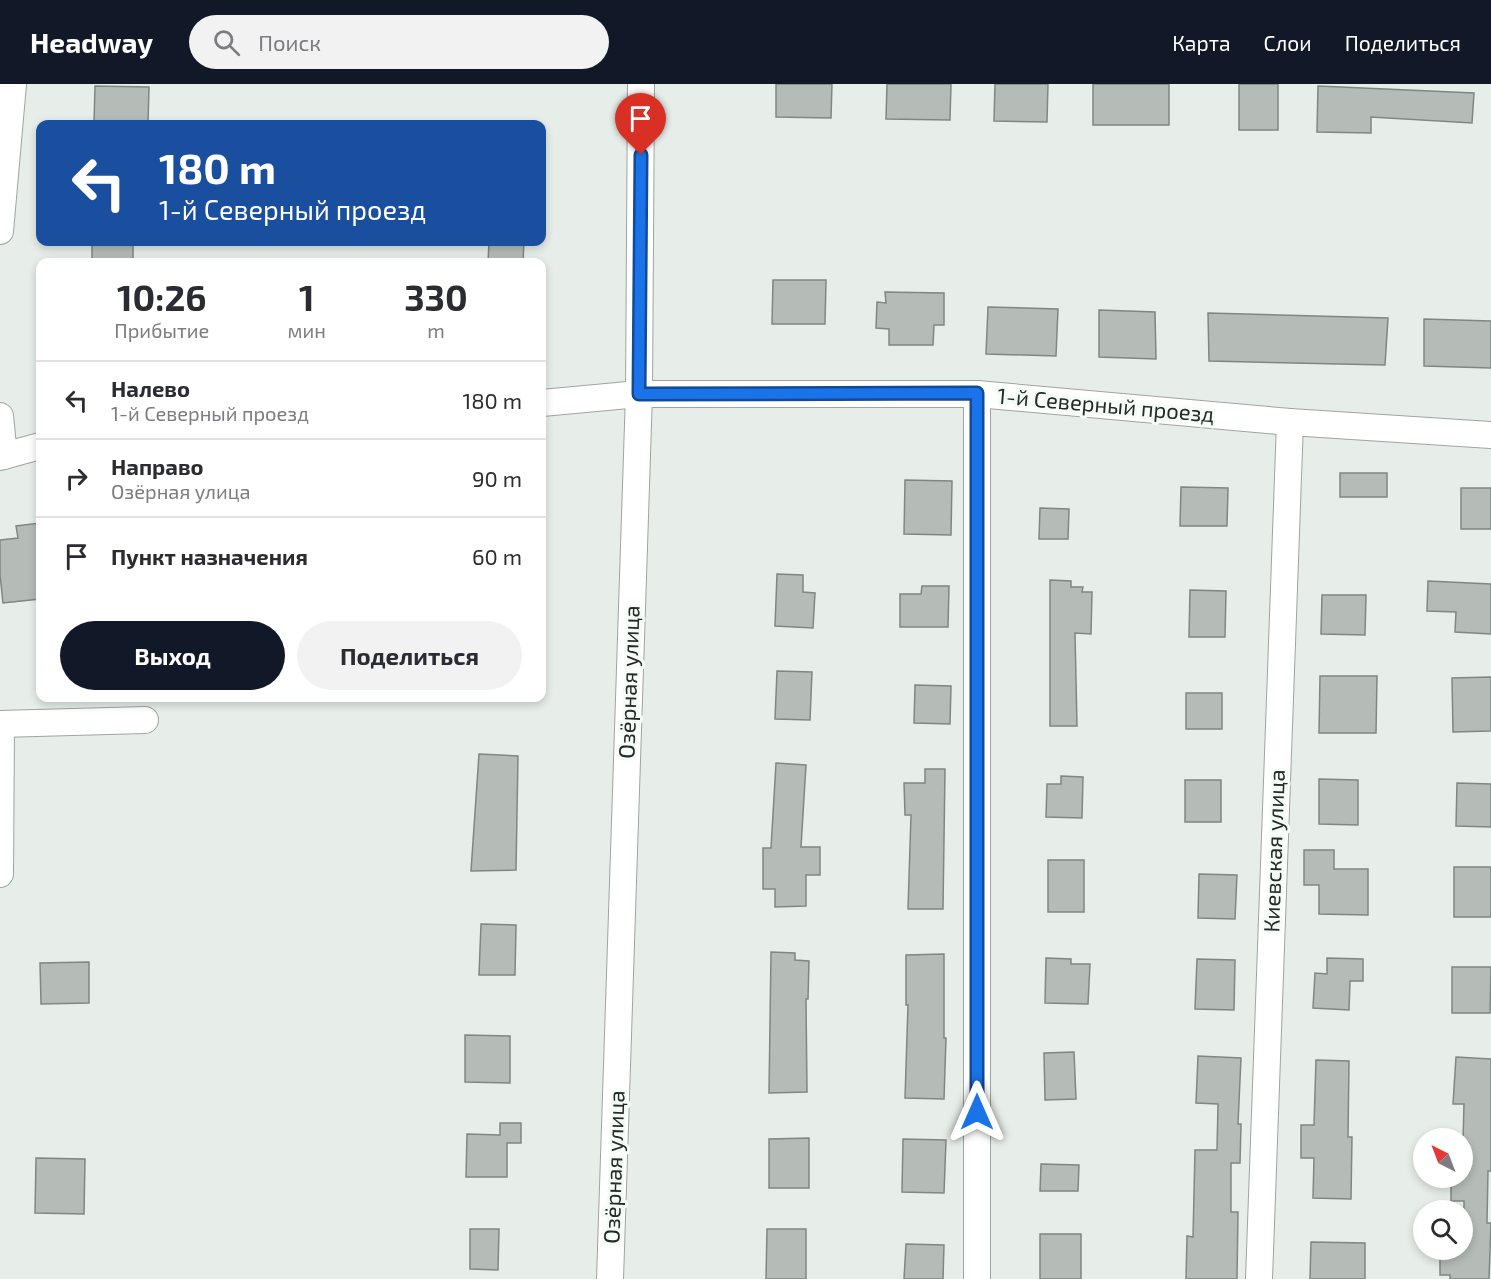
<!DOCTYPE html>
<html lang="ru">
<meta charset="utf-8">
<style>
body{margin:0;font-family:"Exo 2",sans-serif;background:#f2f2f3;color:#2b2b33;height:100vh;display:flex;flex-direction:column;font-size:22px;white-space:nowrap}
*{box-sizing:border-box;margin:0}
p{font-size:20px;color:#7c7c81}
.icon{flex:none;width:33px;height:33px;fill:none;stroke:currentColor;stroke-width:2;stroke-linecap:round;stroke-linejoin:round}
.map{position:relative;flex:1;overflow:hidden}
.drawer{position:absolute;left:36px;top:174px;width:510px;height:444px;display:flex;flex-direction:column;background:#fff;border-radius:12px;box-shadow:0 3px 9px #0003}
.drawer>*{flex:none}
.banner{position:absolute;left:36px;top:36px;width:510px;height:126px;border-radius:12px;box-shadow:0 3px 9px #0003;background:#1a4fa0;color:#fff;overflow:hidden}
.needle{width:39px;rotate:318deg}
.controls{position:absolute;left:1413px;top:1044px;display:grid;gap:12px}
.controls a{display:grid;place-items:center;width:60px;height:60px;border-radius:50%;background:#fff;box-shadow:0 3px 9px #0003;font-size:30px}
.pin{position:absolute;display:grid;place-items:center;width:51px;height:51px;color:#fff;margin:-62px -26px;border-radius:50% 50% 50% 0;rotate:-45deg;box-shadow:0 0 6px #0007}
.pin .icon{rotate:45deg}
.me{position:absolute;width:66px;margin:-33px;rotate:0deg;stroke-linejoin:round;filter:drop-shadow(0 0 4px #0008)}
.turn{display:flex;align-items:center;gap:21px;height:126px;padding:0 24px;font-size:27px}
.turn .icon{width:78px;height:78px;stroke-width:2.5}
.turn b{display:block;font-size:42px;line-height:51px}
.eta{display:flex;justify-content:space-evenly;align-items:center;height:102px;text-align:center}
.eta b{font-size:36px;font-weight:700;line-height:42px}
.action{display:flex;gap:12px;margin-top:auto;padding:12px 24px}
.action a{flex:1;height:69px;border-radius:36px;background:#111827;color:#fff;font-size:24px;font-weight:700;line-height:69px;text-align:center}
.action a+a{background:#f2f2f3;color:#2b2b33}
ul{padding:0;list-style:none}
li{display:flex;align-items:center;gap:18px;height:78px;padding:0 24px;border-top:2px solid #e1e1e2}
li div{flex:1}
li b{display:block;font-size:22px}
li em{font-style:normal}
header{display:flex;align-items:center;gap:36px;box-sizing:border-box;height:84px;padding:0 30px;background:#111827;color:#fff}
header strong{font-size:28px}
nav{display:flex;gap:33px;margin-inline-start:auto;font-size:21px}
.search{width:420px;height:54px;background:#f2f2f3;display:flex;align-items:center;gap:15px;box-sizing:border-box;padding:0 21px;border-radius:33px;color:#7c7c81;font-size:22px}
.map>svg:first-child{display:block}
.building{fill:#b5bcb7;stroke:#808782;stroke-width:1.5}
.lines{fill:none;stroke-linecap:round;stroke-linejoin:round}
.minor-casing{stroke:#9ea5a0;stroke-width:28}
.minor{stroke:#fff;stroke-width:26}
.route-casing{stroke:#114b97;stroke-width:15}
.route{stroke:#1a73e8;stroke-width:10}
.labels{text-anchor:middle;stroke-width:6;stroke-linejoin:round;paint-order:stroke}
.street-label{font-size:22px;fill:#272928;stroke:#f4fcf7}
</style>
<header>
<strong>Headway</strong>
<div class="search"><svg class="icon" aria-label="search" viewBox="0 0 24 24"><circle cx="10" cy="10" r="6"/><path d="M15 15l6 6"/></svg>Поиск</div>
<nav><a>Карта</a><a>Слои</a><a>Поделиться</a></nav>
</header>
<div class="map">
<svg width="1491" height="1195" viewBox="0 0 1491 1195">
<rect width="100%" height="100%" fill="#e7eee9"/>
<g class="building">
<path d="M776,0H832L831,34L776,33Z"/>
<path d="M887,0H951L950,36L886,35Z"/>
<path d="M995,0H1048L1047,38L994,37Z"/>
<rect x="1093" y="0" width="76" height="41"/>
<rect x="1239" y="0" width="39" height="46"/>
<path d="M95,2L149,3L148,40H94Z"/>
<path d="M1318,2L1474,9L1472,39L1371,33V49L1317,48Z"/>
<rect x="92" y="158" width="41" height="20"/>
<path d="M489,158H524L523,178H488Z"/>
<path d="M773,196H826L825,240H772Z"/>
<path d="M885,208L944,209V241H934L933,261H889V245L876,244L877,218L886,219Z"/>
<path d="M988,223L1058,225L1056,272L986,270Z"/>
<path d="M1099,226L1155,228L1156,275L1099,273Z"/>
<path d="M1208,229L1388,234L1385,281L1209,277Z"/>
<path d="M1424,235L1491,237V284L1424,282Z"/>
<rect x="1340" y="389" width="47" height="24"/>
<path d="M905,396L952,397L951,451L904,450Z"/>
<path d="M1181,403L1228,404L1227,442H1180Z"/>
<rect x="1461" y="404" width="30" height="41"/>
<path d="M1040,424L1069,425L1068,455H1039Z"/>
<path d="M40,439V515L3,519L0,491V456L18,454L16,442Z"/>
<path d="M777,490L803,491V508L815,509L813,544L775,542Z"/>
<path d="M1050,496L1071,497V503H1083L1082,508H1092L1091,550L1075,549L1077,642H1050Z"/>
<path d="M1428,497L1491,500V550L1455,548L1456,528L1427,527Z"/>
<path d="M922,502H949L948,543H900V510H921Z"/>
<path d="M1190,506L1226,507L1225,553H1189Z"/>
<path d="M1322,511H1366L1365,551L1321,550Z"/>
<path d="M777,587L812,588L810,636L775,635Z"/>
<path d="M1320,592H1377L1376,649H1319Z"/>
<path d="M1491,593V647L1453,648L1452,594Z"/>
<path d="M915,601L951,602L950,640L914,639Z"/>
<rect x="1186" y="609" width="36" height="36"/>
<path d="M479,670L518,672L516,786L471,787Z"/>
<path d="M776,679L806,681L801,763H820V791H806V822L775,823V805H763V764H771Z"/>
<path d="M925,685H945L943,825H908L911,731H905L904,699H925Z"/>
<path d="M1061,692L1083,693L1082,734L1046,733L1047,700H1061Z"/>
<path d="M1319,695L1358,696V741L1319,740Z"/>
<rect x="1185" y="696" width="36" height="42"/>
<path d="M1457,699L1491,700V743L1456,742Z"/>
<path d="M1304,766H1334V785H1368V831L1319,830V801H1304Z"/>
<rect x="1048" y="776" width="36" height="52"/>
<rect x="1454" y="783" width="37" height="50"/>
<path d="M1199,790L1237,791L1235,835L1198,834Z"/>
<path d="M481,840L516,841L515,891H479Z"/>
<path d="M771,868L795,869V876L809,877L808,915H806L807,1008L769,1009Z"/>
<path d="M944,870V954H946L944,1015L905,1014L908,921H906V871Z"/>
<path d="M1046,874L1071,875V880H1090L1088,920L1045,919Z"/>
<path d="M1327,874L1363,875V897H1350L1349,926L1313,924L1315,889L1327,890Z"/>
<path d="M1197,875L1235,876L1234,926L1195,925Z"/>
<path d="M89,878V919L41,920L40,879Z"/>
<path d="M1452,883H1491L1490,929H1452Z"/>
<path d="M465,951L510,952V999L465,998Z"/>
<path d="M1074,968L1076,1015L1045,1016L1044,969Z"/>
<path d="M1198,972L1241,974L1238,1040H1241L1240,1079H1231V1128H1238L1237,1195H1186L1187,1152L1193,1153L1195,1066H1217L1218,1020L1196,1019Z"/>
<path d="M1456,973L1491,975V1087H1488L1487,1139H1491L1489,1195H1450V1191H1440V1166H1462L1464,1162V1117H1451V1094H1462L1464,1020H1453Z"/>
<path d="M1316,976L1349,977L1348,1053H1352L1351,1115L1313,1114L1314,1074H1301V1041H1314Z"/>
<path d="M500,1039H521V1059H507V1093H466L467,1050L500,1051Z"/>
<path d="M809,1054V1104H769V1055Z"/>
<path d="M903,1055L946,1056L944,1109L902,1108Z"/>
<path d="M36,1074L85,1075L84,1130L35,1129Z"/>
<path d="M1041,1080L1079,1081L1078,1107H1040Z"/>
<path d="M470,1145H499L498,1186L470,1185Z"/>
<path d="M767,1145H806V1195H766Z"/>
<rect x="1040" y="1150" width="41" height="45"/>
<path d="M1311,1158L1365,1159V1195H1310Z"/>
<path d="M906,1160L944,1161L943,1195H904Z"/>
</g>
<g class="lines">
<g class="minor-casing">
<g id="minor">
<path d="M0,147L13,0"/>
<path d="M542,319L639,310H977L1290,338L1491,351"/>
<path d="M0,332L4,372"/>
<path d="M0,373L40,362"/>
<path d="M0,640L145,636"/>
<path d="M0,790L1,640"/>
<path d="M610,1195L639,310L641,0"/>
<path d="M977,1195V310"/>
<path d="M1259,1195L1290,338"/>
</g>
</g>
<use href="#minor" class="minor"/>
</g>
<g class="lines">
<g class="route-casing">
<path id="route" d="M641,71L639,310L977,309V1028"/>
</g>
<use href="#route" class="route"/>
</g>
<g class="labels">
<g class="street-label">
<text transform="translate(1106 321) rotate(5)" y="8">1-й Северный проезд</text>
<text transform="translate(629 598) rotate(-88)" y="8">Озёрная улица</text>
<text transform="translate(1274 767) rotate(-88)" y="8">Киевская улица</text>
<text transform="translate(614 1083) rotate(-88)" y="8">Озёрная улица</text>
</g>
</g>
</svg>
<div class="controls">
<a><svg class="needle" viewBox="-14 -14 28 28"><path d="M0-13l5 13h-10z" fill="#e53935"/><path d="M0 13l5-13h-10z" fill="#7c7c81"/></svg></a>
<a><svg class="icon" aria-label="search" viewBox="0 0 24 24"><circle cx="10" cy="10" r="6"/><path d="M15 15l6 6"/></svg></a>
</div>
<div class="pin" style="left:641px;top:71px;background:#d93025"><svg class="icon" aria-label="arrive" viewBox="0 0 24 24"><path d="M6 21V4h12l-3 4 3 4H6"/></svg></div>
<svg class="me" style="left:977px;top:1028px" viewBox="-20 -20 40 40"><path d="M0-17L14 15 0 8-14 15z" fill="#1a73e8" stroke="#fff" stroke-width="4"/></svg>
<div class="banner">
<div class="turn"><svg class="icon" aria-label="left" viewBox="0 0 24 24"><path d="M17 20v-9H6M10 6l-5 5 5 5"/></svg><div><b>180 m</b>1-й Северный проезд</div></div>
</div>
<section class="drawer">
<div class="eta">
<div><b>10:26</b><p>Прибытие</p></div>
<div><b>1</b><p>мин</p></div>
<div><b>330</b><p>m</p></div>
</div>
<ul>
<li><svg class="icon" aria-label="left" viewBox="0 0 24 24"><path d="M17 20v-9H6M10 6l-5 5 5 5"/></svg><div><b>Налево</b><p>1-й Северный проезд</p></div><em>180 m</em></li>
<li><svg class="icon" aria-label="right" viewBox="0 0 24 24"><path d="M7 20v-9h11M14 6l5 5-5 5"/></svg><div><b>Направо</b><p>Озёрная улица</p></div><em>90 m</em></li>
<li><svg class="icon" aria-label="arrive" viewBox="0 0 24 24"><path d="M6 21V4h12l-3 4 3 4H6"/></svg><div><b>Пункт назначения</b></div><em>60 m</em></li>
</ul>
<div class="action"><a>Выход</a><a>Поделиться</a></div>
</section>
</div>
